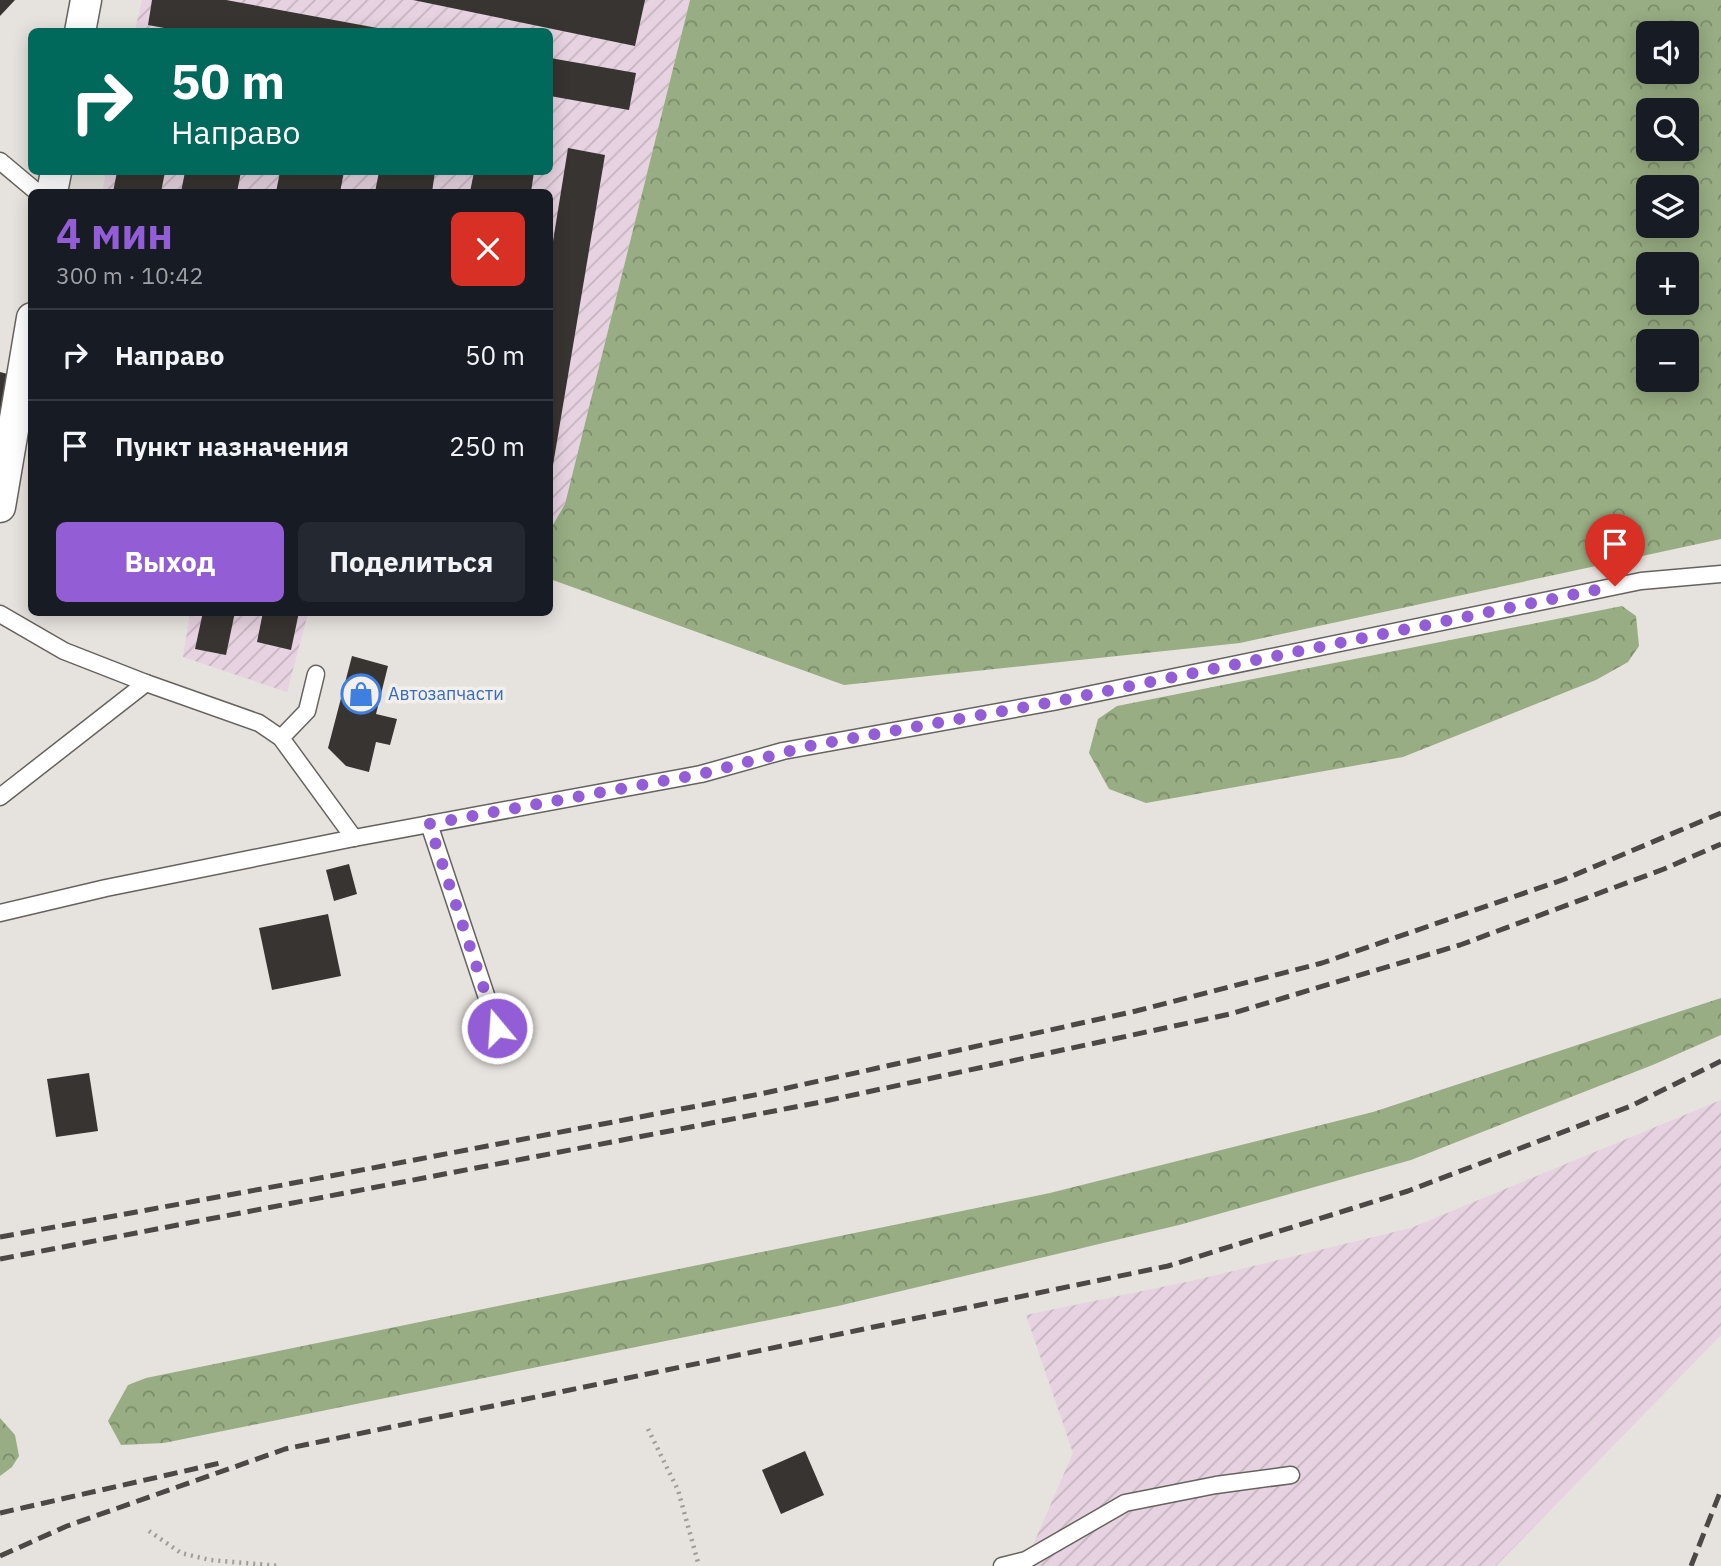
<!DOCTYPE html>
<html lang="ru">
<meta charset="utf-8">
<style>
body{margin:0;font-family:"IBM Plex Sans",sans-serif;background:#242831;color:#f1f3f6;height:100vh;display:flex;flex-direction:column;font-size:26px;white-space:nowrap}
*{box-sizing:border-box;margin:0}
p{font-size:23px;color:#9ea1a6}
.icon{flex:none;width:38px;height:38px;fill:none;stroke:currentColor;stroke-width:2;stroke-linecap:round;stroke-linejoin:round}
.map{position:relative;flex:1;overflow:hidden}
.details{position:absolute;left:28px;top:189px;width:525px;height:427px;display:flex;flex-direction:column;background:#171b24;border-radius:10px;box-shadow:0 4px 18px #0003}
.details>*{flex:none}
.top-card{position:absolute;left:28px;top:28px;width:525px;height:147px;border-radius:10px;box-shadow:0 4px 18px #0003;background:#00695c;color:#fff;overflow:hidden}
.controls{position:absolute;left:1636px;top:21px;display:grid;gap:14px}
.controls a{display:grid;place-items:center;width:63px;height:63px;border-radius:10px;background:#171b24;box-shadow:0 4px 18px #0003;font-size:35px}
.pin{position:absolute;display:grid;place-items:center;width:60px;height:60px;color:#fff;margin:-72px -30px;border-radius:50% 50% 50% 0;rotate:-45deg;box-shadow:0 0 7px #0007}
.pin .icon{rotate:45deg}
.me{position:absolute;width:77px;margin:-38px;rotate:342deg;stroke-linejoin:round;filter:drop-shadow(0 0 5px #0008)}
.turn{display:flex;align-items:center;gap:24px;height:147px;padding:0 28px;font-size:32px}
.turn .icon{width:91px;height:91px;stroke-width:2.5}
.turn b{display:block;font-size:49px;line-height:60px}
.round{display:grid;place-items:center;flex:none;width:74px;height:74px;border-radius:10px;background:#242831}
.summary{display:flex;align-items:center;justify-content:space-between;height:119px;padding:0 28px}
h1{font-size:42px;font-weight:800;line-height:52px;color:#935dd6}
.action{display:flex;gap:14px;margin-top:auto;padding:14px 28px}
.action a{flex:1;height:80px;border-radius:10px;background:#935dd6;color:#fff;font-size:28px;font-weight:800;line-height:80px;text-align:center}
.action a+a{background:#242831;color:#f1f3f6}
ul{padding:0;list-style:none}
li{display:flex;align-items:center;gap:21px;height:91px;padding:0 28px;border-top:2px solid #363941}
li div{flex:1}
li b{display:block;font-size:26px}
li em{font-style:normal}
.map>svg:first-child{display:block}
.industrial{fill:url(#industrial-furrows)}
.forest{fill:url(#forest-crowns);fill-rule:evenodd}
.building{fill:#373431}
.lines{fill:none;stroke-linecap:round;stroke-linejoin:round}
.service-casing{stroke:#66635f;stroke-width:19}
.minor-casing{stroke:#66635f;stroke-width:33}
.path{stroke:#a09c99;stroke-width:4.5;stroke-dasharray:2 5;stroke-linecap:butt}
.service{stroke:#fff;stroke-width:16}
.minor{stroke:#fff;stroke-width:30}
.rail{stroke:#4b4846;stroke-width:5;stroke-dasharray:14 7;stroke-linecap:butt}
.route{stroke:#935dd6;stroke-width:12;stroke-dasharray:0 21.6}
.labels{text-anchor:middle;stroke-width:7;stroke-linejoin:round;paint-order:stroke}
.shop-label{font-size:18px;fill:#366cbe;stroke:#f3efeb;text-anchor:start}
</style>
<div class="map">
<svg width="1721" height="1566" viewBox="0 0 1721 1566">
<defs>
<pattern id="industrial-furrows" width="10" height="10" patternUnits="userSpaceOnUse" patternTransform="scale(1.75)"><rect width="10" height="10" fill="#e6d2e0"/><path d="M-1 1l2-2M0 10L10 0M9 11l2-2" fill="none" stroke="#c5b4bf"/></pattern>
<pattern id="forest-crowns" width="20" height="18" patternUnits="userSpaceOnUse" patternTransform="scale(1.75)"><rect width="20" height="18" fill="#98ad83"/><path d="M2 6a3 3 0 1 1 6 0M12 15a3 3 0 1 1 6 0" fill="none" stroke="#7b8c6a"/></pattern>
</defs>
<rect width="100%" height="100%" fill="#e6e2dd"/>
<g class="industrial">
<path d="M142,0H690L565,504L550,530V192H102L106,172H550V32L135,31Z"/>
<path d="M190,613H308L287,692L183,657Z"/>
<path d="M1721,1100V1335L1496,1566H1024L1073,1453L1026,1315L1196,1280L1411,1228Z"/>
</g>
<g class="forest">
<path d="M690,0H1721V539L1240,643L844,685L550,579V530L565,504ZM1648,33H1687V72H1648ZM1648,110H1687V149H1648ZM1648,187H1687V226H1648ZM1648,264H1687V303H1648ZM1648,341H1687V380H1648Z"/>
<path d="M1622,606L1636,616L1639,646L1628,662L1596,680L1403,757L1146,803L1109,789L1089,753L1098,719L1117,706Z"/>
<path d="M1721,998V1035L1655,1064L1411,1160L1179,1225L838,1306L164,1443L121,1445L108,1421L128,1385L146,1378L1050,1193L1373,1112Z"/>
<path d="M0,1418L15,1435L19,1456L12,1467L0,1476Z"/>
</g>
<g class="building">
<path d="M0,0H15L0,16Z"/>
<path d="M152,0H226L399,32H186L148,25Z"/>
<path d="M413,0H645L635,46Z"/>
<path d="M550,58L636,73L629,110L550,96Z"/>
<path d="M568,148L605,155L551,477L550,260Z"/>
<path d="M117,172H165L161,192H113Z"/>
<path d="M185,172H241L237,192H181Z"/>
<path d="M280,172H344L340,192H276Z"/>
<path d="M379,172H435L432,192H375Z"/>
<path d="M474,172H534L531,192H470Z"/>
<path d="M0,372L15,376L0,435Z"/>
<path d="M203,612H235L226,655L195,649Z"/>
<path d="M263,612H299L291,650L257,642Z"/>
<path d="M352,656L388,666L376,714L397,719L390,745L376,742L369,772L346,766L328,748Z"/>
<path d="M349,864L357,894L334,901L326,870Z"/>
<path d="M328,914L341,976L272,990L259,928Z"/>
<path d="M89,1073L98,1131L56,1137L47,1079Z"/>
<path d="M805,1451L824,1495L781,1514L762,1470Z"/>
</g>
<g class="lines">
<g class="service-casing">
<g id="service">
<path d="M0,161L37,192"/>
<path d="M0,614L64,651L146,683L259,723L281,738L354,838"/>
<path d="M281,738L307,711L316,674"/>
<path d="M0,797L146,683"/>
<path d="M429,824L497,1028"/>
<path d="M0,913L106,888L354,838L701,774L783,751L1053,702L1641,581L1721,574"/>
<path d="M1002,1566L1026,1560L1125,1503L1216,1485L1291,1475"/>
</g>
</g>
<g class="minor-casing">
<g id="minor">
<path d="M80,32L86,0"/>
<path d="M52,192L56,172"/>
<path d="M0,507L32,318"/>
</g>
</g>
<g class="path">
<path d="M648,1429L678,1490L699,1566"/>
<path d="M149,1531L181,1553L210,1560L280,1566"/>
</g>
<use href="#service" class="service"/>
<use href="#minor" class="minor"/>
<g class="rail">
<path d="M0,1237L283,1185L760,1094L1136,1011L1322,963L1565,879L1721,813"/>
<path d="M0,1259L816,1103L1230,1014L1460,945L1664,869L1721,844"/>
<path d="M0,1513L220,1463"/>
<path d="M0,1556L67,1526L285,1449L1168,1266L1408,1191L1631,1106L1721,1061"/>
<path d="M1691,1566L1721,1490"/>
</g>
</g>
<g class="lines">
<path class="route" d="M497,1028L429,824L701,774L809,746L1053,702L1615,586"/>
</g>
<defs>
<g id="shop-ring" transform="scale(2.0125)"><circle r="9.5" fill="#f3efeb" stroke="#3f7fe0" stroke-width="1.5"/><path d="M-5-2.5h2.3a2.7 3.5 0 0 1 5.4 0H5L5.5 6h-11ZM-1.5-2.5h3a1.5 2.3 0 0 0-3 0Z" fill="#3f7fe0"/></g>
</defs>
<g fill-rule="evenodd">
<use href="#shop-ring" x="361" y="694"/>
</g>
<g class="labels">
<g class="shop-label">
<text x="388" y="700">Автозапчасти</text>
</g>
</g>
</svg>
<div class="controls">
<a><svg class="icon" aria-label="sound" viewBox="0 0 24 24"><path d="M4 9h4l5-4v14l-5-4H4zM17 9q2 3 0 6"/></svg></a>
<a><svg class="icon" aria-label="search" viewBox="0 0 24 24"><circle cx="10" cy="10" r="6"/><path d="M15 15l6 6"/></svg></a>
<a><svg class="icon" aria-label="layers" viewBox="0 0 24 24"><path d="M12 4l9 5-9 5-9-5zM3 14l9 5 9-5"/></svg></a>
<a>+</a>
<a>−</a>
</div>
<div class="pin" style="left:1615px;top:586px;background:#d93025"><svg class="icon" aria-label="arrive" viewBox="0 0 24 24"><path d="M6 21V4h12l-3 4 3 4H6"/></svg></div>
<svg class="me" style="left:497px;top:1028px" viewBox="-20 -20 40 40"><circle r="17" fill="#935dd6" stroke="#fff" stroke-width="3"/><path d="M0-11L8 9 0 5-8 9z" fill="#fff"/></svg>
<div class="top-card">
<div class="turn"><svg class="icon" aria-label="right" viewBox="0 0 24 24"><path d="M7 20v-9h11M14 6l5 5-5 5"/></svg><div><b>50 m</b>Направо</div></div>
</div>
<section class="details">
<div class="summary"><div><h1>4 мин</h1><p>300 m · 10:42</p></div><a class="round" style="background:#d93025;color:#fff"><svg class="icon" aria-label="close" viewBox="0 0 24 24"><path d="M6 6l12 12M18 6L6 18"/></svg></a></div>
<ul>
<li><svg class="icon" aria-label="right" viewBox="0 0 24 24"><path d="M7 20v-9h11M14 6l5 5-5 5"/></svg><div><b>Направо</b></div><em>50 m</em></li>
<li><svg class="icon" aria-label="arrive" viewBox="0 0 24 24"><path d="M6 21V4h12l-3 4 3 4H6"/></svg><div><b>Пункт назначения</b></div><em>250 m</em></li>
</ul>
<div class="action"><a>Выход</a><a>Поделиться</a></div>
</section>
</div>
